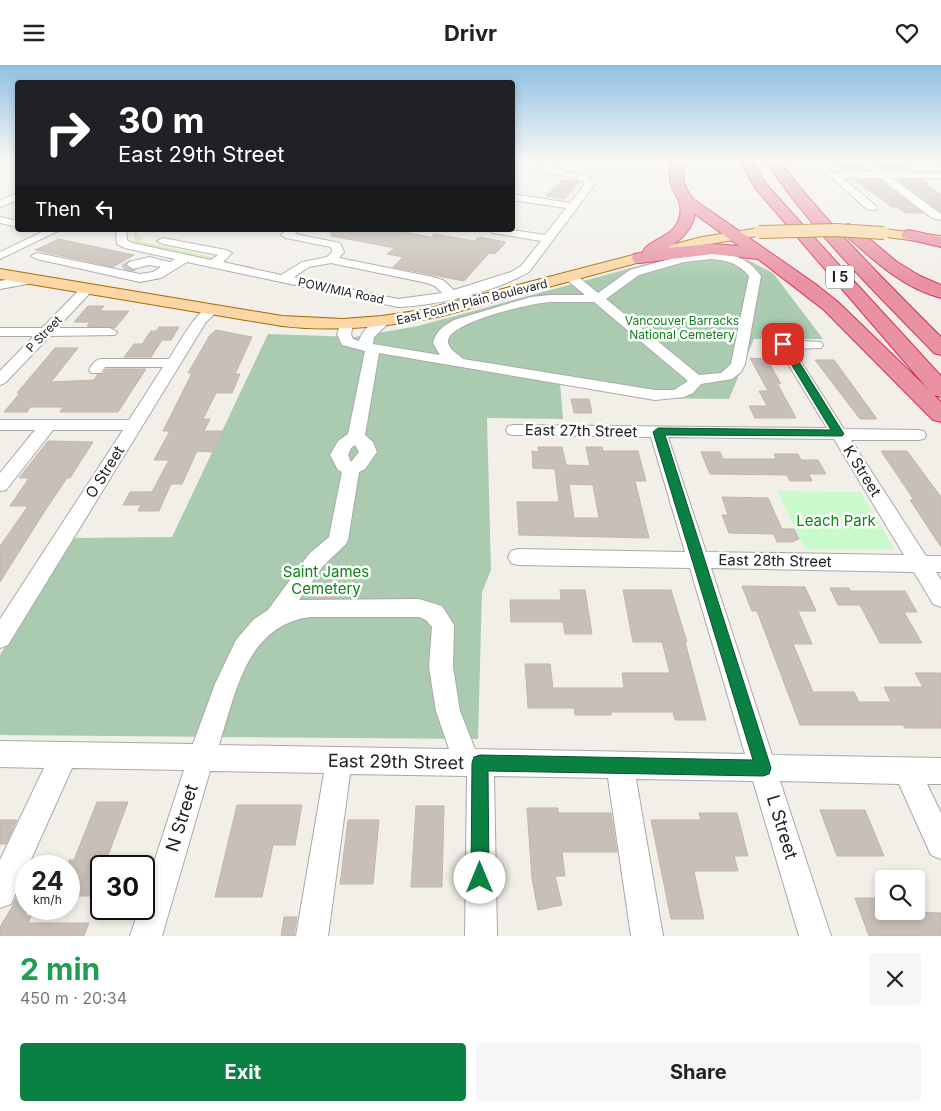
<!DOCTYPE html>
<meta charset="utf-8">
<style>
body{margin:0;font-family:Inter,sans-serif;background:#f6f6f6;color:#222;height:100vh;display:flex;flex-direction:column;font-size:19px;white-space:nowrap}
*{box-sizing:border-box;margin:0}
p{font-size:16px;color:#767676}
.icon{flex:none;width:28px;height:28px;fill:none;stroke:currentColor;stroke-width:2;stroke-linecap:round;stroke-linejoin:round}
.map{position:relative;height:871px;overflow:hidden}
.panel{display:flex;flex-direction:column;background:#fff;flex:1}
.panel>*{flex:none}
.guide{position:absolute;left:15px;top:15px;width:500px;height:152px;border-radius:5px;box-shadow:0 2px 8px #0003;background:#202124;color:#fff;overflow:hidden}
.tools{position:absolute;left:875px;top:805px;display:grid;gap:10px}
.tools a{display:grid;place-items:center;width:50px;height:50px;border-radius:5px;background:#fff;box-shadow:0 2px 8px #0003;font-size:25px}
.speed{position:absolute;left:15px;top:790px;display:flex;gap:10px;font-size:25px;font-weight:700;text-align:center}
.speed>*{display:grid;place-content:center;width:65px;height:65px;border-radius:50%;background:#fff;box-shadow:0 2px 8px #0003;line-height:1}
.speed small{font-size:12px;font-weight:400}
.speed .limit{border:2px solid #111;border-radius:8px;background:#fff;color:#111}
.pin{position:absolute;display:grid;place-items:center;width:42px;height:42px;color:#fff;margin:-21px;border-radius:10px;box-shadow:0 2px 8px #0006}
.me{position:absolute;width:55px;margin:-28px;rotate:0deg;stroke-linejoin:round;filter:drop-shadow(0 0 4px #0008)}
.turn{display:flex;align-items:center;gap:18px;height:105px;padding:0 20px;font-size:22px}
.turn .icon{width:65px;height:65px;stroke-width:2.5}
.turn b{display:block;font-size:35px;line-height:42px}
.then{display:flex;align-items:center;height:48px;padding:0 20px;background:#0003;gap:10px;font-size:19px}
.round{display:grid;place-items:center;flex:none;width:52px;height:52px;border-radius:5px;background:#f6f6f6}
.head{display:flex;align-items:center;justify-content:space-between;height:85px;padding:0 20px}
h1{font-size:30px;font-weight:700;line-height:38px;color:#1e9e55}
.button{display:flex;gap:10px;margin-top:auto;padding:10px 20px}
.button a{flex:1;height:58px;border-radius:5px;background:#0b8043;color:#fff;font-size:20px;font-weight:700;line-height:58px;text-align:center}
.button a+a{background:#f6f6f6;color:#222}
header{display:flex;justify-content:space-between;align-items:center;height:65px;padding:0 20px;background:#fff;font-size:22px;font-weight:700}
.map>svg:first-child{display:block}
.grass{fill:#cdebb0}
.cemetery{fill:#aacbaf}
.park{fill:#c8facc}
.building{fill:#c7bfb8;stroke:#c4b6ab;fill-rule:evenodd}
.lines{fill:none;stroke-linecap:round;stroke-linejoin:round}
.minor-tunnel{stroke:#c8c6c1;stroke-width:12;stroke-dasharray:12 6;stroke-linecap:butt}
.minor-casing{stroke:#a9a9a9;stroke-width:2}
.major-casing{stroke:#a06b00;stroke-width:2}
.highway-casing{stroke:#dc2a67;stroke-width:2}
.minor{fill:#fff;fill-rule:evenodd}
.major{fill:#fcd6a4;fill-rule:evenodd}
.highway{fill:#e892a2;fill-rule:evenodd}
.major-bridge-casing{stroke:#a06b00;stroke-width:14;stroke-linecap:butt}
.major-bridge{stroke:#fcd6a4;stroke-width:12}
.route{fill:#0b8043;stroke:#07532c}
.labels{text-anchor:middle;stroke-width:5;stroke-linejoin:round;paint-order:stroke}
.far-street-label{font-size:12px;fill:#222;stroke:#fff}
.far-park-label{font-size:12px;fill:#0c8416;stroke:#fff}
.shield{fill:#fff;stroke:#646464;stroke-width:1}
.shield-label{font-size:14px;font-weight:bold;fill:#222}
.street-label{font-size:15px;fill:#222;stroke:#fff}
.park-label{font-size:15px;fill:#0c8416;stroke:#fff}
.near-street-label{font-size:18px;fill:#222;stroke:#fff}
</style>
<header><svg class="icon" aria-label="menu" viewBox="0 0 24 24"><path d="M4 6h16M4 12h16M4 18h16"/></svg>Drivr<svg class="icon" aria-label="heart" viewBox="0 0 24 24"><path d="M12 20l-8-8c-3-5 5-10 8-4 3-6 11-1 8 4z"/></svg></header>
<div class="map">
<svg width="941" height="871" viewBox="0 0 941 871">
<rect width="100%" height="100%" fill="#f2efe9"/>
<path class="grass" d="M134,165H142L136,168L141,170L138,172L143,173L139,176L212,192L219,189L212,195L141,181L135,177Z"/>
<path class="cemetery" d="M713,188L746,194L773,208L823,274H754L729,334L646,333L560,318L563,354L487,353L491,505L482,527L478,674L0,670V590L71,473L172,472L268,269L355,272L418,261L682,189Z"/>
<path class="park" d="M777,426L860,427L895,485L805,484Z"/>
<g class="building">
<path d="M836,99H861L868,105H843Z"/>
<path d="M877,99H900L909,105H886Z"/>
<path d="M562,115L578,117L565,134L546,131Z"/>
<path d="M855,115H879L923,148H905L897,142H892Z"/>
<path d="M898,115H922L928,119H925L941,130V147Z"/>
<path d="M331,165H392L431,172L434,169L475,176L478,172L506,177L495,189L489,188L464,216L393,202L403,192L387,189L395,183L331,171Z"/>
<path d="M59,174L134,190L113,202L35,185Z"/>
<path d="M88,241H104L100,246H129L115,263L87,261L90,257H74Z"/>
<path d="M159,262H179L171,275H162L151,292H124L134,279H142L151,266H156Z"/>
<path d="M216,265L252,272L235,309H240L232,328H216L203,354H210L204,366H222L212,387L197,386L182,419H171L159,446H138L141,440H123L130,427H152L169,395H154L170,366H163L192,308H188L210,270Z"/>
<path d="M55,283H78L51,317L94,315L97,310L103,309L106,304H146L118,347H60L63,342H30L27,347H4L20,328H17Z"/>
<path d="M750,293L767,294L781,319L777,318L796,353H755L749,341H767L759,326H768Z"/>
<path d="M815,295H834L877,354H860Z"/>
<path d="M571,334H589L592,348H574Z"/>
<path d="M48,376L93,377L70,413H67L48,441L0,517V481L28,441H10L29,413H19Z"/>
<path d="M538,382H562L566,400L590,401L586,382H602L603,386H638L646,416H635L649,473L519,470L517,437H559L555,404L533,403L532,386L539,387ZM569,419L593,420L599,453H574Z"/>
<path d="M881,386H907L941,432V482L910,435H914Z"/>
<path d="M701,387H720L723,394H776L774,389H798L801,395H818L826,409H809L812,416H790L787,410L710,409Z"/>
<path d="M722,432L768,433L782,464H794L799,474L792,477H777L774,469L729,468L722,450H728Z"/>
<path d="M316,520H338L336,533H313Z"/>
<path d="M742,521L805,522L816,546H798L812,579H793L813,627H854L859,637H891L884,622H923L915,608H941V663H905L903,660H800L757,546H752Z"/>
<path d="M830,523H849L850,526H905L917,547H904L922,578H880L860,540H838Z"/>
<path d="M560,525H585L592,569H565L563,557H511L510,535H561Z"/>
<path d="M623,525H671L687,577H685L706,655H675L673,647H611V650H575L574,643H528L525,599H550L553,623H624L622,608H670L662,577H633Z"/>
<path d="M97,737H128L104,801H101V809L93,831H69V795H74Z"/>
<path d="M237,740H302L295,780H273L262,832H215Z"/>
<path d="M416,741H444L442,822H411Z"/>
<path d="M527,743H558V748H611L617,787H562L565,811H555L562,840L538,845L532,814Z"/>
<path d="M820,745H865L884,791H837Z"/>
<path d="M699,748H737L748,791H734L738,806H694L704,854H671L651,755H701Z"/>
<path d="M0,755H17L6,779H0Z"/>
<path d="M348,755H379L373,819H340Z"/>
<path d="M26,810V851H31L28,858H89L84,871H0V862L13,840Z"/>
<path d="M855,833H884V846L941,848V871H869Z"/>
<path d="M284,852H297L294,871H281Z"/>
</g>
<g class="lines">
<path class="minor-tunnel" d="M124,205L133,200"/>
<g class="minor-casing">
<g id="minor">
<path d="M550,95H558L553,103L589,112L595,119L529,207C494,227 439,240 398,242L187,197L161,213L140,217L37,194L31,191L37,188L140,209L153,207L161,202L149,200L133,204L127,200L129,197L149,192L170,197L175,194L125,183L117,179L116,165H126L127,175L132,178L211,195L218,190L163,179L157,176L163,173L226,185L232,188L223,197L281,210L302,197L327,192L332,187L331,182L286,173L281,170L286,165H298L295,169L340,178L344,187L339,193L433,212L443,215L454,225L511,207L521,201L541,176L493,168L488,165H512L545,170L566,143L512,135V129L570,138L585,119L583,116L544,106L543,104ZM331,198L427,218L435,221L442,228L398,234L294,212L309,202Z"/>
<path d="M859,95H868L885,107H941V113H892L941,149V155L932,153L880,113H843L876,141V145H868L832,113L825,110L830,107H873Z"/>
<path d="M18,128V135L0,142V135Z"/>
<path d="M0,152L18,156V162L0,158Z"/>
<path d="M46,165H60L0,194V187Z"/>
<path d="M711,187C732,188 748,193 761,211L745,299L741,307L732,314L701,319L693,328L684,332L655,335L379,288L365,370L373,377L377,387L365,404L359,407L348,475L345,480L323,501L299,535L419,534L442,541L454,560L453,602L460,646L475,684L745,689L690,503L518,500L511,498L508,492L511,486L518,484L685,487L651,372L514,370L508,369L506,365L508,361L514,360L827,363L776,279L778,276L783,275L821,277L823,280L821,283L793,284L844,364L918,365L924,366L926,370L924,374L918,375H851L926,491H941V507H936L941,515V542L933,539L914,507L711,503L772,690L941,693V719H927L941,748V794L931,790L899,719L780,716L831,871H799L753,716L636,714L663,871H631L608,713L494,711L497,871H465L467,711L350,709L328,871H296L324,708L210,706L162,871H130L139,844H144V828L184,705L72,703L11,839L0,843V795L44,703L0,702V676L193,679L215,619L236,575L253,555L268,545L309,489L329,472L342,407L338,405L330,390L338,376L348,369L365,286L342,280L337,269L341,257H351L353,260L351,269L353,274L359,276C363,265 375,251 388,254L390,257L374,272L373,279L440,290L433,278C436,266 443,261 454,255L531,232L550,230H585L567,215L565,212L567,209H575L598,228L630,205L684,190ZM711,194C727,195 738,198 749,211L731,299L721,308L699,310L606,234L639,210L684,197ZM550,237H594L688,316L674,325H655L463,294L451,284L448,278C448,273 449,271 453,268C470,253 528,239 550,237ZM668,372L834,374L904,490L706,487ZM355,380L359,387L351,397L348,390L351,383ZM310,552H419L426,555L432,562L429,602L436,646L449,684L219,680C236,628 246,561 310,552Z"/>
<path d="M34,210L40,214L38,217L0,224V216Z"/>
<path d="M88,219L94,223L92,226L57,263H110L117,267L115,270L50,271L5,318L0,320V306L34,271H0V263H42L84,220Z"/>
<path d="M213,240L220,244L206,257L8,580L0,583V554L123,365H53L6,425L0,426V408L35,365H0V355H129L163,302H105L101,308H91L89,305C92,300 94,295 101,294H169C179,279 196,244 213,240Z"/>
</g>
</g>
<g class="major-casing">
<g id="major">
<path d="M759,163L764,164L766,167L764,170L703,180L442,251C389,262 336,267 282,261L0,214V204L282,251L343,254L382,251L422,245L702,172Z"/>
<path d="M884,164L941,171V179L879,171L877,168L879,165Z"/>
</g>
</g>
<g class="highway-casing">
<g id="highway">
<path d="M673,95H685C681,111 683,121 693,134L814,218L838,237L928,324L756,124L739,95H751L766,119L819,178L941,311V332L934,330L941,337V357L933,355L824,245L758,194L712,189L640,198L634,197L632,193L634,189L642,188C648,174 673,173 679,154C687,129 661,128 673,95ZM695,149L739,181L712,179L668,183C681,175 692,165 695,149Z"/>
<path d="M765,95H778C827,158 884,215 941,272V290L934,288C875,227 812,166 765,95Z"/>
<path d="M848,159L854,161L897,197L920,211L941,220V233C902,223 871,193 842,167L840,164L842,161Z"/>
<path d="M909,165L941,172V182L903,173L901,170L903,167Z"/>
</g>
</g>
<use href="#minor" class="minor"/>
<use href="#major" class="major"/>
<use href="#highway" class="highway"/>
<g class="major-bridge-casing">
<path id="major-bridge" d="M759,167L835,165L884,168"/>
</g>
<use href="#major-bridge" class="major-bridge"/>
</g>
<linearGradient id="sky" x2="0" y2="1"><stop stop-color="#8fc0e4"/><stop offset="0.44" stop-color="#f9f8f5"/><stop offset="1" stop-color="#f9f8f5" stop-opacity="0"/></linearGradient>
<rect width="941" height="217" fill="url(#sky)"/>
<path class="route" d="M783,277L788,279L844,369L842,371L665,370L771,703L769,709L763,711L488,706L489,813L487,820L480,822L474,820L471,813L472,698L474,692L480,690L753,695L653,367L658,363L831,365L779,279Z"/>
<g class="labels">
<g class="far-street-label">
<text transform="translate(341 226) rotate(12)" y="4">POW/MIA Road</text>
<text transform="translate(472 237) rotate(-14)" y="4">East Fourth Plain Boulevard</text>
<text transform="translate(44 269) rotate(-46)" y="4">P Street</text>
</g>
<g class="far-park-label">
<text x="682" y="260">Vancouver Barracks<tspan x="682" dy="14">National Cemetery</tspan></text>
</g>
<rect class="shield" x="826" y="200.5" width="28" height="23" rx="4"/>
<g class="shield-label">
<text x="840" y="217">I 5</text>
</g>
<g class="street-label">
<text transform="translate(581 366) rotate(1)" y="5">East 27th Street</text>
<text transform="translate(862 406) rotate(58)" y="5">K Street</text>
<text transform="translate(105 407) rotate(-58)" y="5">O Street</text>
<text transform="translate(775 496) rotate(1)" y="5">East 28th Street</text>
</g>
<g class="park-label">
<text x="836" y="461">Leach Park</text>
<text x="326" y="512">Saint James<tspan x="326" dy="17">Cemetery</tspan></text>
</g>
<g class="near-street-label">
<text transform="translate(396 697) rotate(1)" y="6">East 29th Street</text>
<text transform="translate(182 753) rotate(-73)" y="6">N Street</text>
<text transform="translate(782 762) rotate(73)" y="6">L Street</text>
</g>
</g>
</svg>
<div class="tools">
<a><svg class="icon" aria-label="search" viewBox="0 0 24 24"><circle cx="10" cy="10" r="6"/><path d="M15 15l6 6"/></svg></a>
</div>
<div class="speed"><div>24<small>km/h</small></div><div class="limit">30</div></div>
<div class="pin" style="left:783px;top:279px;background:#d93025"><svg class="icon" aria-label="arrive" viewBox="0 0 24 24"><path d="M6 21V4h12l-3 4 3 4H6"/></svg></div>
<svg class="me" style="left:480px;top:813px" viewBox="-20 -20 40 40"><circle r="19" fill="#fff"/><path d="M0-13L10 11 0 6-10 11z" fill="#0b8043"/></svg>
<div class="guide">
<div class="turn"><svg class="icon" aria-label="right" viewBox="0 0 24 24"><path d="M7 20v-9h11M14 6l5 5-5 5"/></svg><div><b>30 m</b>East 29th Street</div></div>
<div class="then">Then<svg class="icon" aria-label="left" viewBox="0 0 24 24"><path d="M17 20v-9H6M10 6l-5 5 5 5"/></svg></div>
</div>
</div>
<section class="panel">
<div class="head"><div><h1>2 min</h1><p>450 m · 20:34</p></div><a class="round"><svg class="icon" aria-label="close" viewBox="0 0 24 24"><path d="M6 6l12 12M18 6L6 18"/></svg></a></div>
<div class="button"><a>Exit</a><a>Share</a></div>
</section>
